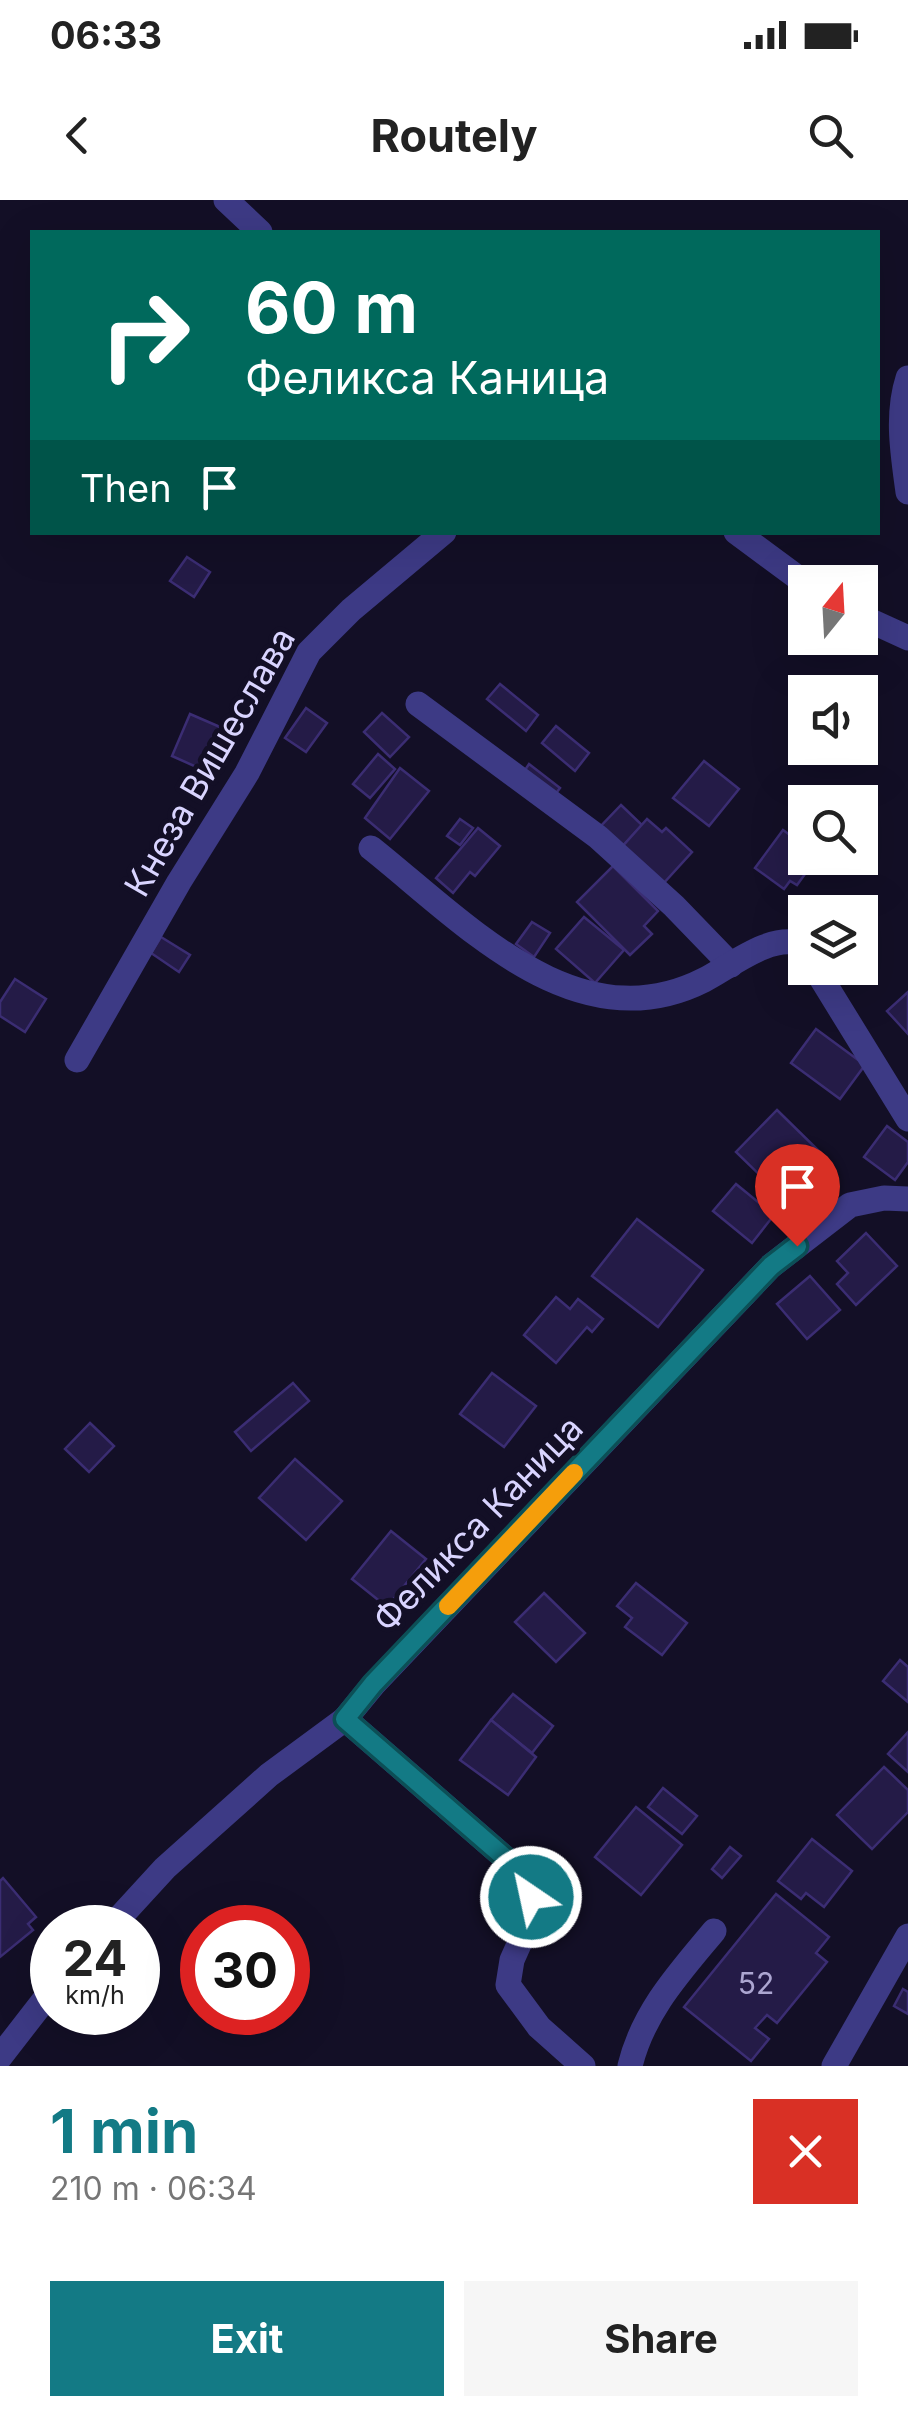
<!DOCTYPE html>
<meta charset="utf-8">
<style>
body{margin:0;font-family:Inter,sans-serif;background:#f6f6f6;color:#222;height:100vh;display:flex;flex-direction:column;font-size:38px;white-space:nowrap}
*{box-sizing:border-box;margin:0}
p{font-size:32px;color:#767676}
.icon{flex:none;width:55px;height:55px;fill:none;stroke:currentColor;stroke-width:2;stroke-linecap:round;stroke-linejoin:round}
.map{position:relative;height:1866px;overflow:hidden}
.details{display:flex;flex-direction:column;background:#fff;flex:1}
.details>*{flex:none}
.guide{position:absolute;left:30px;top:30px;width:850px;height:305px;border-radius:0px;box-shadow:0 10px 40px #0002;background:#00695c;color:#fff;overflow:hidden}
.needle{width:65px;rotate:18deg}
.controls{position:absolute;left:788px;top:365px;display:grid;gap:20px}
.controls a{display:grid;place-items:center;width:90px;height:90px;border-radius:0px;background:#fff;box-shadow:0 10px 40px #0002;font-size:50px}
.speed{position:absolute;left:30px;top:1705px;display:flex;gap:20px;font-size:50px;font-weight:700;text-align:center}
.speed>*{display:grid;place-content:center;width:130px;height:130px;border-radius:50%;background:#fff;box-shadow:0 10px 40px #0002;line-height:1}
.speed small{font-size:25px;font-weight:400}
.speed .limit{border:15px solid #d22;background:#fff;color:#111}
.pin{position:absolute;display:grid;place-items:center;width:85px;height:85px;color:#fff;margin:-102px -42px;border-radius:50% 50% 50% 0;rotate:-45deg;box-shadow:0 0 10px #0007}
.pin .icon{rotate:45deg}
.me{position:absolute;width:110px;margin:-55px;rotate:326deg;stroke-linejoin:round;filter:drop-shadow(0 0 8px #0008)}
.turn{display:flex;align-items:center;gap:35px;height:210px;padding:0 50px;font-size:45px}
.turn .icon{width:130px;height:130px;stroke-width:2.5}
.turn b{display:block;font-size:70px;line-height:85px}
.then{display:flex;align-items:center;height:95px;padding:0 50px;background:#0003;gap:20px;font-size:38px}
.round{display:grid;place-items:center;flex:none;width:105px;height:105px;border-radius:0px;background:#f6f6f6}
.summary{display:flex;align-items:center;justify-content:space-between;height:170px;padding:0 50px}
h1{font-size:60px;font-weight:700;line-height:75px;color:#137a85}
.cta{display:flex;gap:20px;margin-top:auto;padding:20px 50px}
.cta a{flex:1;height:115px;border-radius:0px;background:#137a85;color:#fff;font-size:40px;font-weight:700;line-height:115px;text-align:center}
.cta a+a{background:#f6f6f6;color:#222}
.status{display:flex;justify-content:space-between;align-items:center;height:70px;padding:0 50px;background:#fff;direction:ltr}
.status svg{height:28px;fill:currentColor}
header{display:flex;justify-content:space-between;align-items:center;height:130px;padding:0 50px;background:#fff;font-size:45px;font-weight:700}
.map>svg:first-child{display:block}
.building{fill:#241b47;stroke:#3b2d73;stroke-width:2.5}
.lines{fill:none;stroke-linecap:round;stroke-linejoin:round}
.minor{stroke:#3d3a85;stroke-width:25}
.route-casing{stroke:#0c4f56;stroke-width:25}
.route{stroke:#137a85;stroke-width:18}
.slow{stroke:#f59e0b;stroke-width:18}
.labels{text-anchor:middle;stroke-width:10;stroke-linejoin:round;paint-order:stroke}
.number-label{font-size:30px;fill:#aca6d1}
.street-label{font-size:35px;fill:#d9d4ff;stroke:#130f26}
</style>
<div class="status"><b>06:33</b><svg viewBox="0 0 49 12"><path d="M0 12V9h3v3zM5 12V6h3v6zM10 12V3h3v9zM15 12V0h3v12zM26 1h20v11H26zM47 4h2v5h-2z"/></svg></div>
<header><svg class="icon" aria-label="back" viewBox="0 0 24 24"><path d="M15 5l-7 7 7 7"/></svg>Routely<svg class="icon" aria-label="search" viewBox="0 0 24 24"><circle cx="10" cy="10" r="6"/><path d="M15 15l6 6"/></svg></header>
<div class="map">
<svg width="908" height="1866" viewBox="0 0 908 1866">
<rect width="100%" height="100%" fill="#130f26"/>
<g class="building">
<path d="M187,357L210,372L194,397L170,381Z"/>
<path d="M500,484L538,515L526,531L487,499Z"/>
<path d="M306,508L327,523L306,552L285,538Z"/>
<path d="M382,513L409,537L390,557L364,532Z"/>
<path d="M190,514L220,527L201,569L172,556Z"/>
<path d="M556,526L589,553L575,571L542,543Z"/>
<path d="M378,554L395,569L370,598L353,584Z"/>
<path d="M704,561L739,589L709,626L673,598Z"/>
<path d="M529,564L560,588L554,596L523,573Z"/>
<path d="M400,568L429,591L390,639L365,618Z"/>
<path d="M621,605L642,625L621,648L599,628Z"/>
<path d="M460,619L473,628L460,645L447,636Z"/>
<path d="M647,619L662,632L666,628L692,652L662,685L621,648Z"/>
<path d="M478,628L500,646L475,676L470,672L453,693L436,678Z"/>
<path d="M783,630L805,646L808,658L801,666L808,670L797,685L790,681L784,689L755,668Z"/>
<path d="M613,666L658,711L644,726L652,734L630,755L577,702Z"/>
<path d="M584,717L624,750L595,783L556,749Z"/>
<path d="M532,722L550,733L534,757L516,744Z"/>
<path d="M161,737L190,755L179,772L151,753Z"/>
<path d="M15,779L46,799L25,832L0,816V802Z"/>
<path d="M908,792V834L887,811Z"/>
<path d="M816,829L865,865L840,899L791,863Z"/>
<path d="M777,910L823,955L802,976L788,963L768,983L736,952Z"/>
<path d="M887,926L908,942V962L895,980L864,957Z"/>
<path d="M736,984L774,1015L752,1043L713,1011Z"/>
<path d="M637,1019L703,1070L658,1127L592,1076Z"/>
<path d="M866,1033L897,1066L856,1105L837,1084L848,1073L837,1061Z"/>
<path d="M810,1076L840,1110L807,1139L777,1104Z"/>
<path d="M556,1097L570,1109L578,1099L603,1119L592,1132L587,1127L556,1163L524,1135Z"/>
<path d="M492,1173L536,1206L504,1247L460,1214Z"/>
<path d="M293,1183L309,1201L251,1251L235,1232Z"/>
<path d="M90,1223L114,1246L89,1272L65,1249Z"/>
<path d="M295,1259L342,1301L306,1340L259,1298Z"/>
<path d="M391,1331L426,1359L387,1407L352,1379Z"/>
<path d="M636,1383L687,1423L662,1455L625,1427L632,1418L617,1406Z"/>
<path d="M544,1393L585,1433L556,1462L515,1422Z"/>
<path d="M900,1460L908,1467V1502L883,1481Z"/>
<path d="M513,1494L553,1526L532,1553L491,1520Z"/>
<path d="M491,1520L536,1557L508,1595L460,1560Z"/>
<path d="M908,1532V1572L888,1554Z"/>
<path d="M884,1567L908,1590V1612L872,1649L837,1615Z"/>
<path d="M663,1588L697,1616L682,1634L648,1607Z"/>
<path d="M636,1607L682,1645L641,1695L595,1657Z"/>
<path d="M812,1639L852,1671L824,1707L806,1693L801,1699L778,1681Z"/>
<path d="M730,1647L741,1656L722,1678L712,1669Z"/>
<path d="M3,1678L36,1717L28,1724L33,1730L0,1757V1681Z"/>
<path d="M776,1694L829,1737L816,1753L827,1762L777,1823L767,1815L755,1828L769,1839L751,1861L684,1807Z"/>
<path d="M903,1789L908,1792V1814L894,1806Z"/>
</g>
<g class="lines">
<g class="minor">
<path d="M226,0L260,32"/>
<path d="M908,178C896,215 903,255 908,292"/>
<path d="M736,332L805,383"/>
<path d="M860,416L908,438"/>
<path d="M418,504L598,637L674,706L731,765"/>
<path d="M371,648C463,721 576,845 704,780C731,766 771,733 801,744L805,750"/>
<path d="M815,768L908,919"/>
<path d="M77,860L179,682L247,573L309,452L351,410L444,332"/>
<path d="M345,1519L519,1670L531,1697L525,1731L512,1760L508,1785L539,1827L583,1866"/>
<path d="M110,1728L165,1668L269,1575L345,1519L373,1485L771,1066L850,1005L884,998L908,999"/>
<path d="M0,1857L52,1790"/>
<path d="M630,1866C643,1812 679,1773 714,1731"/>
<path d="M834,1866L908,1736"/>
</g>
</g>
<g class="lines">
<g class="route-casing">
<path id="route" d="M531,1697L519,1670L345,1519L373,1484L771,1066L797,1046"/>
</g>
<use href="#route" class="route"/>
<path class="slow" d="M448,1406L574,1273"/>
</g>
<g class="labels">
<g class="number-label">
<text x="756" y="1794">52</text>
</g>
<g class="street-label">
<text transform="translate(210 562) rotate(-60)" y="12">Кнеза Вишеслава</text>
<text transform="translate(478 1324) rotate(-46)" y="12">Феликса Каница</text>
</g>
</g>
</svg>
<div class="controls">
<a><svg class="needle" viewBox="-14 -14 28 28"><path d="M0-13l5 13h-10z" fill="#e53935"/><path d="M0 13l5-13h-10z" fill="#767676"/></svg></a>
<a><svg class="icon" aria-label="sound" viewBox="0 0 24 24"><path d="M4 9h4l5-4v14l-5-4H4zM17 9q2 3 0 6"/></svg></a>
<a><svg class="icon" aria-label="search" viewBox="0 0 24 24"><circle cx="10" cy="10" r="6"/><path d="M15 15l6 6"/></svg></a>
<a><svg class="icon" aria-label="layers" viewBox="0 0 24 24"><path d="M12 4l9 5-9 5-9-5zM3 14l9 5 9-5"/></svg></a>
</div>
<div class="speed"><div>24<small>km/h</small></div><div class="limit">30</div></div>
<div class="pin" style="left:797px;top:1046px;background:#d93025"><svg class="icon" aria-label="arrive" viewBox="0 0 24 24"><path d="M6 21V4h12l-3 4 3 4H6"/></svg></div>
<svg class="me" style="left:531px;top:1697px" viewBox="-20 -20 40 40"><circle r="17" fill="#137a85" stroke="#fff" stroke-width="3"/><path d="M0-11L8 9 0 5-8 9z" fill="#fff"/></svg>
<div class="guide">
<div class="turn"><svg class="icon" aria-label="right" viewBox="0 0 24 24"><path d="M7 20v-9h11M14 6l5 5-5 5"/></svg><div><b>60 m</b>Феликса Каница</div></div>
<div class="then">Then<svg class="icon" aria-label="arrive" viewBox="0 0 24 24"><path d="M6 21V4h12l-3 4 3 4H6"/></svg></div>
</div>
</div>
<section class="details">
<div class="summary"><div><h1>1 min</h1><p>210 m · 06:34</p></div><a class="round" style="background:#d93025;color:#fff"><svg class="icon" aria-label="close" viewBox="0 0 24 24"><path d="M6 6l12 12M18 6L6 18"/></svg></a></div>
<div class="cta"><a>Exit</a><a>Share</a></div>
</section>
